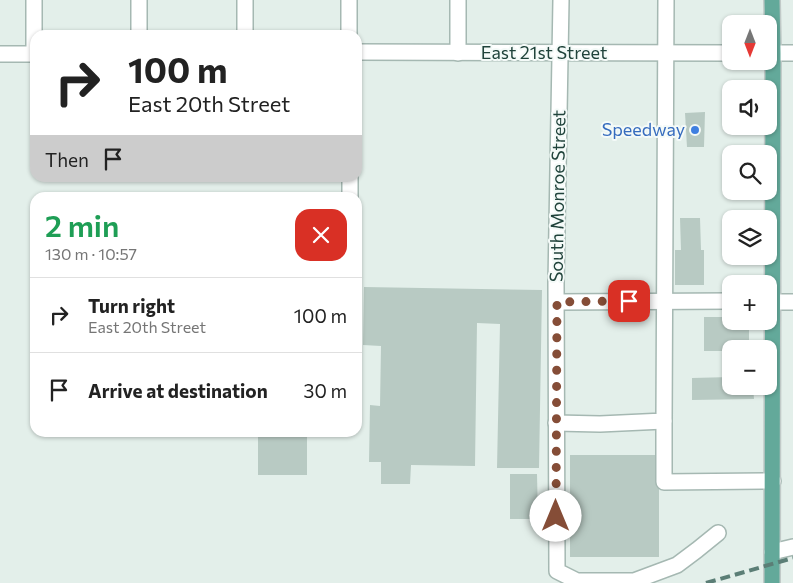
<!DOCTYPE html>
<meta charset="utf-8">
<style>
body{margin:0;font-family:Commissioner,sans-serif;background:#f6f6f6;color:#222;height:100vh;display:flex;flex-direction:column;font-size:19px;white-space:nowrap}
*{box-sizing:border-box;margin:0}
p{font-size:16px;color:#767676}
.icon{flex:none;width:28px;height:28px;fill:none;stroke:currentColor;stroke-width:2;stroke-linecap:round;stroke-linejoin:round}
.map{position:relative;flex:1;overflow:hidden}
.panel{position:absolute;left:30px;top:192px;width:332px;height:245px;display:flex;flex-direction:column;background:#fff;border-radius:15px;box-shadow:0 1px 4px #0004}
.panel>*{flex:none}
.top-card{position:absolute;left:30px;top:30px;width:332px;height:152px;border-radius:15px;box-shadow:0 1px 4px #0004;background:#fff;color:#222;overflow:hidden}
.needle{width:32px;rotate:180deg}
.fabs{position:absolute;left:722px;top:15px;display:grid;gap:10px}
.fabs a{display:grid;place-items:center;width:55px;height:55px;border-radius:10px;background:#fff;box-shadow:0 1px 4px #0004;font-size:25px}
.pin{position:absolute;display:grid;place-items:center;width:42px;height:42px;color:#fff;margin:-21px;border-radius:10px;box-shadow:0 2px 8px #0006}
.me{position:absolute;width:55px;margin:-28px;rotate:0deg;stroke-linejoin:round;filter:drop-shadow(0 0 4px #0008)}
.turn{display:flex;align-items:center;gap:18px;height:105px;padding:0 15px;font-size:22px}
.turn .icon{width:65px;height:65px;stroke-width:2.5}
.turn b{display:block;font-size:35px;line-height:42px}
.then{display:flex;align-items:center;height:48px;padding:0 15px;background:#0003;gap:10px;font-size:19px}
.round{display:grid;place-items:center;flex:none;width:52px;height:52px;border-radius:15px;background:#f6f6f6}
.summary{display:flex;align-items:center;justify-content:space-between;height:85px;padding:0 15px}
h1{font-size:30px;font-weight:600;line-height:38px;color:#1e9e55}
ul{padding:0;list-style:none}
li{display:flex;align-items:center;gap:15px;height:75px;padding:0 15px;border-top:1px solid #e0e0e0}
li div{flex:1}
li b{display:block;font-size:19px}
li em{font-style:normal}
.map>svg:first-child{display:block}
.building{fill:#b8cac3}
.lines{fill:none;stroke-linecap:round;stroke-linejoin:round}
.minor-casing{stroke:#a5b8b2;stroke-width:18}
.major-casing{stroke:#c1cac8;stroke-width:18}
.minor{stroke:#fff;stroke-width:15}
.major{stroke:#63a99a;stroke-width:15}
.rail{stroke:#5b7e76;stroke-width:4;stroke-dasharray:10 5;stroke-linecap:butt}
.route{stroke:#854d37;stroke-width:9;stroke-dasharray:0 16.2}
.shop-dot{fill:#3f7fe0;stroke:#f4faf8;stroke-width:2}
.labels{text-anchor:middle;stroke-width:4;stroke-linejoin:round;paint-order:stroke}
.street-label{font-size:18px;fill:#20433b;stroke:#f4faf8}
.shop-label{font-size:18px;fill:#366cbe;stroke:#f4faf8;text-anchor:end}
</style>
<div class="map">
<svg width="793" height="583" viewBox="0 0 793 583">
<rect width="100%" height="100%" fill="#e3efea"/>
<g class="building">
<path d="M705,112L704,147H687L685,113Z"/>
<path d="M680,218H700L701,250H704V285H675V250H681Z"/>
<path d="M364,287L542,290L539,468H497L500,324L477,323L475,466L411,465L410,484H381V462H369L370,405L380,406L381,346L363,345Z"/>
<path d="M704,317H731V321H749V349H731V351H704Z"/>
<path d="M731,377V386H753L754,399L692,400V378Z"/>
<rect x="258" y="432" width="49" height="43"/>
<rect x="570" y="455" width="89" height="102"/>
<path d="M510,474H537L538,519H510Z"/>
</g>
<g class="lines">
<g class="minor-casing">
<g id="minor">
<path d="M245,0V35"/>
<path d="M349,0V35"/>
<path d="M458,0V53"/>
<path d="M561,0L556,283L557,571L577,581H634L677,565L697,550L718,533"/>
<path d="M139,35V0"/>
<path d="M358,52L731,53"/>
<path d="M769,53H793"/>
<path d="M0,54H35"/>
<path d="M34,54V0"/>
<path d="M350,178V198"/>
<path d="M557,302L731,301"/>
<path d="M769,302H793"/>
<path d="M664,421V482L773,481"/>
<path d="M556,423L600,424L664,421L666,0"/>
<path d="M772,552L793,547"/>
</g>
</g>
<g class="major-casing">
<path id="major" d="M772,0L773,53L772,583"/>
</g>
<use href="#minor" class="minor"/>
<use href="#major" class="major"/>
<path class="rail" d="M706,583L793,558"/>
</g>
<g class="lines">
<path class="route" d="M556,516L557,302L629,301"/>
</g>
<circle class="shop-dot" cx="695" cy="130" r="5"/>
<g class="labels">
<g class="street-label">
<text x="544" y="59">East 21st Street</text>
<text transform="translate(558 196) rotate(-89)" y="6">South Monroe Street</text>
</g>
<g class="shop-label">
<text x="685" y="136">Speedway</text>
</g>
</g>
</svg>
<div class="fabs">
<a><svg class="needle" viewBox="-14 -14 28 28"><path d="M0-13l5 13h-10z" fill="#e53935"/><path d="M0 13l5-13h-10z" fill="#767676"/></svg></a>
<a><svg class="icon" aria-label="sound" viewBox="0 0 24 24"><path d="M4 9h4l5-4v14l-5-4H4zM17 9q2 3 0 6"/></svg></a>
<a><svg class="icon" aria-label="search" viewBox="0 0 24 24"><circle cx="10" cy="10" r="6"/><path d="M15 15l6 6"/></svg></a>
<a><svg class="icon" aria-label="layers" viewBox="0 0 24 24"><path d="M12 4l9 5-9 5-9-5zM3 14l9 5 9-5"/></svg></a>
<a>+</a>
<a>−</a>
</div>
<div class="pin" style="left:629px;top:301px;background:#d93025"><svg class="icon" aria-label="arrive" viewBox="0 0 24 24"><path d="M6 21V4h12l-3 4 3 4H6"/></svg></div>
<svg class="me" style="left:556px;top:516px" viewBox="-20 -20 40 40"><circle r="19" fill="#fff"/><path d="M0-13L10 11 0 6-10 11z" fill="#854d37"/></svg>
<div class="top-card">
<div class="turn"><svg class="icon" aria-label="right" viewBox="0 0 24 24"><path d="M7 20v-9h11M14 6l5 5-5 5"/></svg><div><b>100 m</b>East 20th Street</div></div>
<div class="then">Then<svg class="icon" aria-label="arrive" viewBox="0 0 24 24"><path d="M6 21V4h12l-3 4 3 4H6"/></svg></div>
</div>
<section class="panel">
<div class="summary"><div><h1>2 min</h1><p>130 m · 10:57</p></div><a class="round" style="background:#d93025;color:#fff"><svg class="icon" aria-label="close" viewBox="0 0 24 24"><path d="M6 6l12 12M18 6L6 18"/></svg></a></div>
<ul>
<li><svg class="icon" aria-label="right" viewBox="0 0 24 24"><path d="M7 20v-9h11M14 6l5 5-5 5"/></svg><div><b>Turn right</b><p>East 20th Street</p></div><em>100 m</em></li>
<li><svg class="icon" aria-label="arrive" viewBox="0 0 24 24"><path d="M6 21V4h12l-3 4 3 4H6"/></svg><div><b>Arrive at destination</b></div><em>30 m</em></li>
</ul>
</section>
</div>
